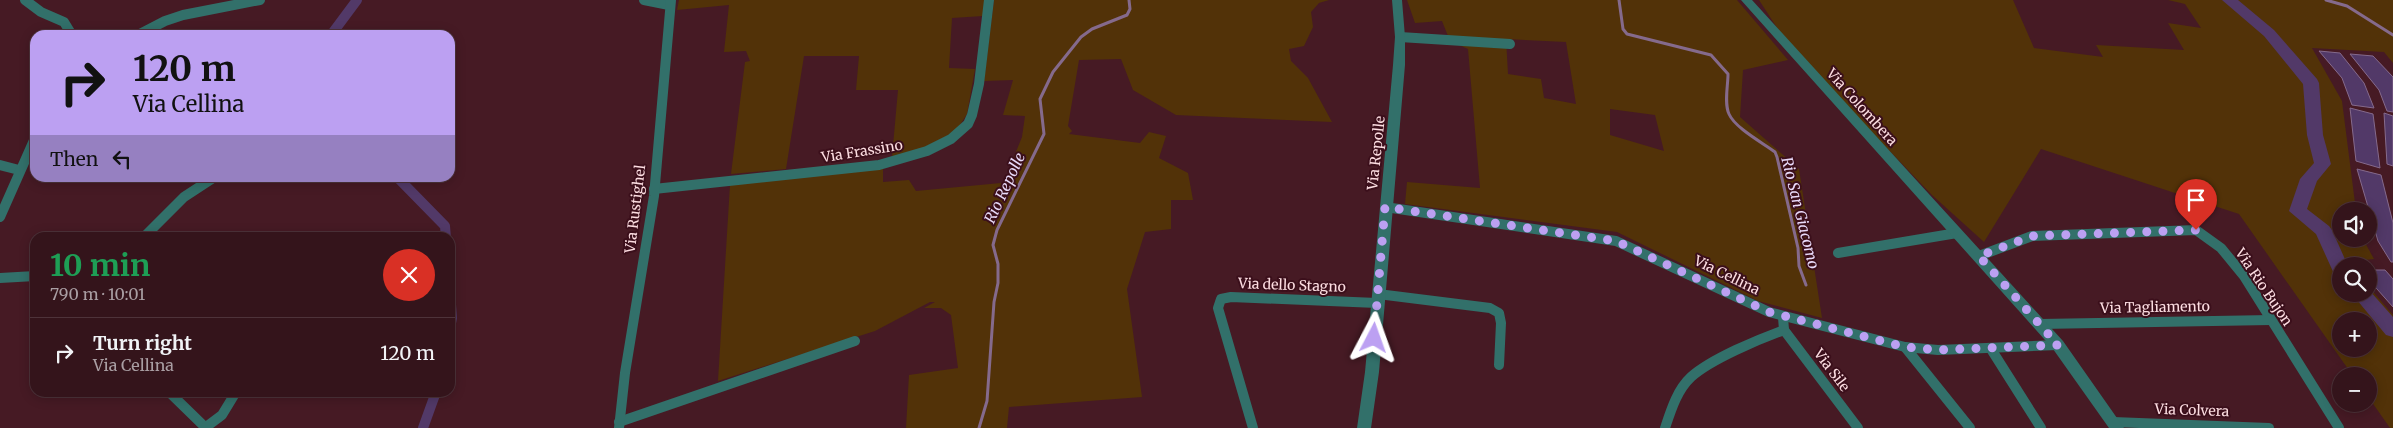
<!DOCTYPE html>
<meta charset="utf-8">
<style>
body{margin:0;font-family:Merriweather,serif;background:#3c1d24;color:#f1f3f6;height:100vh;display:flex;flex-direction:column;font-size:19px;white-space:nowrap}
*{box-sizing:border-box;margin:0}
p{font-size:16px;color:#a99ea3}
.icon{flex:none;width:28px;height:28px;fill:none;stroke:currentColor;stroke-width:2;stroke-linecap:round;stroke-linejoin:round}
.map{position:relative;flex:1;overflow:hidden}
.side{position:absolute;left:30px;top:232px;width:425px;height:165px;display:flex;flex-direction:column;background:#34141b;border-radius:15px;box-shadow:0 2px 12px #0003,0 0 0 1px #4e333a}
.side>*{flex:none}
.guide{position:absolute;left:30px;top:30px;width:425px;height:152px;border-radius:15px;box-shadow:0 2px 12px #0003,0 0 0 1px #4e333a;background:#bca0f2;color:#111;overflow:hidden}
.fabs{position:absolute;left:2332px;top:202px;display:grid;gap:10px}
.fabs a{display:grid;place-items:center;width:45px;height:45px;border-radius:50%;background:#34141b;box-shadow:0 2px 12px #0003,0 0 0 1px #4e333a;font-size:25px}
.pin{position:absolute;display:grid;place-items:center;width:42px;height:42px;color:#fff;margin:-51px -21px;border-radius:50% 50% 50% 0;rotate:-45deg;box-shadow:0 0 5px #0007}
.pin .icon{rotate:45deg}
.me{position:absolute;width:55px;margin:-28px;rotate:4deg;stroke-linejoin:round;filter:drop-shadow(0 0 4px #0008)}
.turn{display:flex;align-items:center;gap:18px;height:105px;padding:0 20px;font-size:22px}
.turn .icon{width:65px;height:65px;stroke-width:2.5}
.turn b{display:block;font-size:35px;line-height:42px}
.then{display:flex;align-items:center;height:48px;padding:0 20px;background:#0003;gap:10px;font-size:19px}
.round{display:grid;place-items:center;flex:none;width:52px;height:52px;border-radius:26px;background:#3c1d24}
.headline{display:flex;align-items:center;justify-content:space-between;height:85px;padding:0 20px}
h1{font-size:30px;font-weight:700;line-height:38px;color:#1e9e55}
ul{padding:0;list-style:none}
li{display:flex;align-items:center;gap:15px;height:70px;padding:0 20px;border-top:1px solid #4e333a}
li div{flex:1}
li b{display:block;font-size:19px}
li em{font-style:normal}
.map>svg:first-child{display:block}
.green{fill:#523208;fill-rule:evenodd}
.water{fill:#523968;stroke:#856a8c}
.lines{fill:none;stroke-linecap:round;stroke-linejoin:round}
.stream{stroke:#856a8c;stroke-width:3}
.canal{stroke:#523968;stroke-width:10}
.river{fill:#523968;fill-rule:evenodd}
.minor{stroke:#32706a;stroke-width:10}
.tertiary{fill:#32706a;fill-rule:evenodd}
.route{stroke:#bca0f2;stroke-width:9;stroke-dasharray:0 16.2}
.labels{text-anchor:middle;stroke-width:4;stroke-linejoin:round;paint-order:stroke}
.street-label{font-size:14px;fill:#fcdde1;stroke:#3b0f1b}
.water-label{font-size:15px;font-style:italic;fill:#e9daf9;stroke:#3b0f1b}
</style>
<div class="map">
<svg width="2393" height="428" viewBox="0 0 2393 428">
<rect width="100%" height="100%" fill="#461a24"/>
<g class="green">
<path d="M679,0H985L983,16L952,18L949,68L975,69L967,114L956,131L912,154L892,157L898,90H856L859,56H804L786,169L731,174L745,62L750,61L746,51L724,52L729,5L677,10Z"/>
<path d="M994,0H1329L1319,3L1311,12L1313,27L1304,46L1289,49L1291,61L1308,78L1332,122L1176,115L1133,90L1121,59L1079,60L1068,126L1072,131L1069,134L1140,143L1149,132L1166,136L1159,158L1188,173L1193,200H1171V229L1145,232L1127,289L1142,397L1009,407L1007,428H906L909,375L958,368L951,315L941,308H924L935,302H930L875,331L718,381L730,185L883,167V182L909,180L916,191L1001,183L1008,179L1017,162L1013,159L1022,137L1025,116L1003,115L1013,80L984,81Z"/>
<path d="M1407,0H1737L1788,60L1743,70L1740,117L1799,169L1822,318L1758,301L1617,232L1405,204L1407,182L1480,188L1468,49L1450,41L1442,21L1415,23ZM1506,39L1566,42L1576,104L1544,98L1541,79L1508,74ZM1610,109L1655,115L1664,151L1610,135Z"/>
<path d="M1759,0H2013L2034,48L2103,57L2096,45L2184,50L2168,23L2201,28L2185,4L2168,0H2393V63L2384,52L2312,48L2342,101L2356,211H2341V239H2363L2374,259L2347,262L2350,266H2341V294H2369V287L2393,315V428H2390L2369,398V376H2353L2239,214L2041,149L1984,242L1932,195L1789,46ZM2341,321H2369V349H2341Z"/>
</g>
<g class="water">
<path d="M2319,51L2340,53L2364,83L2374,108L2352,105L2342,78Z"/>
<path d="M2350,54L2373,56L2393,77V112L2387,111L2379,90Z"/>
<path d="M2350,108L2373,114L2380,168L2356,161Z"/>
<path d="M2384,113L2393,116V166L2387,164Z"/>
<path d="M2357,169L2381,175L2393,223V262H2391L2378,241Z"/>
<path d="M2369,270H2385L2393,279V307L2369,280Z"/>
</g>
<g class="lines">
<g class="stream">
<path d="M1619,0L1623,29L1627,34L1711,55L1728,74C1728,86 1724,103 1729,114C1735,128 1763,143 1775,152L1777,157L1798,248L1799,266L1806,285"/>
<path d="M2326,0L2347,6L2393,35"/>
<path d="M979,428L987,401L994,302L998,283V264L993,245L997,230L1044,134L1040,99L1053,72L1081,37L1092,29L1127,15L1130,9L1129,0"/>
</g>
<g class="canal">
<path d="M331,35L357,0"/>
<path d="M398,178L445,226L446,238"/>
<path d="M450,291L452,318L450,328"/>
<path d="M423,428L436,392"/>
</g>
<g class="river">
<path d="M2222,0H2238L2274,30L2317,79L2319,83L2323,135L2331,164L2317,181L2307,209L2329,226L2332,230L2348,266H2341V278L2335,276L2316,234L2289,211L2300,179L2314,163L2307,135L2303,84L2264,36Z"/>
<path d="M2369,290L2393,317V337L2386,335L2352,294H2369Z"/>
</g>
<g class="minor">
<path d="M25,0L41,12L64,22L72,35"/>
<path d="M644,0L669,5"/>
<path d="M138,35L165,21L183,15L260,0"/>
<path d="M1400,37L1510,44"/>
<path d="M0,165L19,170"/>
<path d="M654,189L879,165L927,151L951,139L968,124L972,115L979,84L989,0"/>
<path d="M1385,207L1616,241L1769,312L1905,347L1938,350L2058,345"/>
<path d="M0,217L35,138"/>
<path d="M143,238L184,197L213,178"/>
<path d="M1838,253L1957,233"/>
<path d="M1979,256L2032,236L2196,230L2221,248L2244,276L2339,428"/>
<path d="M0,278L35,276"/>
<path d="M1378,294L1490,308L1499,313L1501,323L1499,365"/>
<path d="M2040,324L2271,320"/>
<path d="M1784,330L1858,428"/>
<path d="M1905,347L1970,428"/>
<path d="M1991,349L2041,428"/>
<path d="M169,392L206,428"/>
<path d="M619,422L855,341"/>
<path d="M2113,422L2269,428"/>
<path d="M206,427L222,415L236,392"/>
<path d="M619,428L625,373L654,196L671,0"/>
<path d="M1253,428L1218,308L1221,299L1231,297L1377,303"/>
<path d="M1665,428C1671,410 1677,390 1691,377C1711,359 1759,339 1784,330L1783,317"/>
</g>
<g class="tertiary">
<path d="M1392,0H1402L1405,37V65L1379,372L1371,428H1357L1365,372L1393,65L1395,37Z"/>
<path d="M1741,0H1752L2063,341L2124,428H2109L2053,349Z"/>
</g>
</g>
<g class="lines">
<path class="route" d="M1374,338L1385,207L1616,241L1769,312L1905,347L1938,350L2058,345L1979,256L2032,236L2196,230"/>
</g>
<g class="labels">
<g class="street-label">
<text transform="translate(1862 107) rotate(48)" y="5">Via Colombera</text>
<text transform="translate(862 151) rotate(-9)" y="5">Via Frassino</text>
<text transform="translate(1376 153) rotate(-84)" y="5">Via Repolle</text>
<text transform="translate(635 209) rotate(-83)" y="5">Via Rustighel</text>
<text transform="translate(1727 275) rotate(26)" y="5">Via Cellina</text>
<text transform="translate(1292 285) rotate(2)" y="5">Via dello Stagno</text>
<text transform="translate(2264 287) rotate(56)" y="5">Via Rio Bujon</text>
<text transform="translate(2155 307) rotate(-1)" y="5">Via Tagliamento</text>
<text transform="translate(1832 370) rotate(53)" y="5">Via Sile</text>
<text transform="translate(2192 410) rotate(2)" y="5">Via Colvera</text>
</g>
<g class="water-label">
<text transform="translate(1005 188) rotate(-65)" y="5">Rio Repolle</text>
<text transform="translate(1800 213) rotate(76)" y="5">Rio San Giacomo</text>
</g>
</g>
</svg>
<div class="fabs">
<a><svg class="icon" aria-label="sound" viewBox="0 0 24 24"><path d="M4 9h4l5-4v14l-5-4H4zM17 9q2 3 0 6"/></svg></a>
<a><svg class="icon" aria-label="search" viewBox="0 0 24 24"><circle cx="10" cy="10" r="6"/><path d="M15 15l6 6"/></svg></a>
<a>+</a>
<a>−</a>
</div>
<div class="pin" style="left:2196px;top:230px;background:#d93025"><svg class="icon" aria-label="arrive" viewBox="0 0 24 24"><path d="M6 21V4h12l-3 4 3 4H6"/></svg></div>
<svg class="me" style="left:1374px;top:338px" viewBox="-20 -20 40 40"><path d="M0-17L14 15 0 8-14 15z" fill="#bca0f2" stroke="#fff" stroke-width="4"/></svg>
<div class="guide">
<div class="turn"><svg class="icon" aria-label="right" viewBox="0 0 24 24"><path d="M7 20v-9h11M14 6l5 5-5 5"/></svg><div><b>120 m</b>Via Cellina</div></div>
<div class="then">Then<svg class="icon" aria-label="left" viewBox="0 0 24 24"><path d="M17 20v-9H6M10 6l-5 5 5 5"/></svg></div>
</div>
<section class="side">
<div class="headline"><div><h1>10 min</h1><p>790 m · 10:01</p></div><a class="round" style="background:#d93025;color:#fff"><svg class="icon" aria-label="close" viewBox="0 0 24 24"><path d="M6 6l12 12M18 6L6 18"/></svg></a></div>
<ul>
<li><svg class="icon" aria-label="right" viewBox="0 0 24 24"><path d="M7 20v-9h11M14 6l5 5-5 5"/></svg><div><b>Turn right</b><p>Via Cellina</p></div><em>120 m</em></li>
</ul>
</section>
</div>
